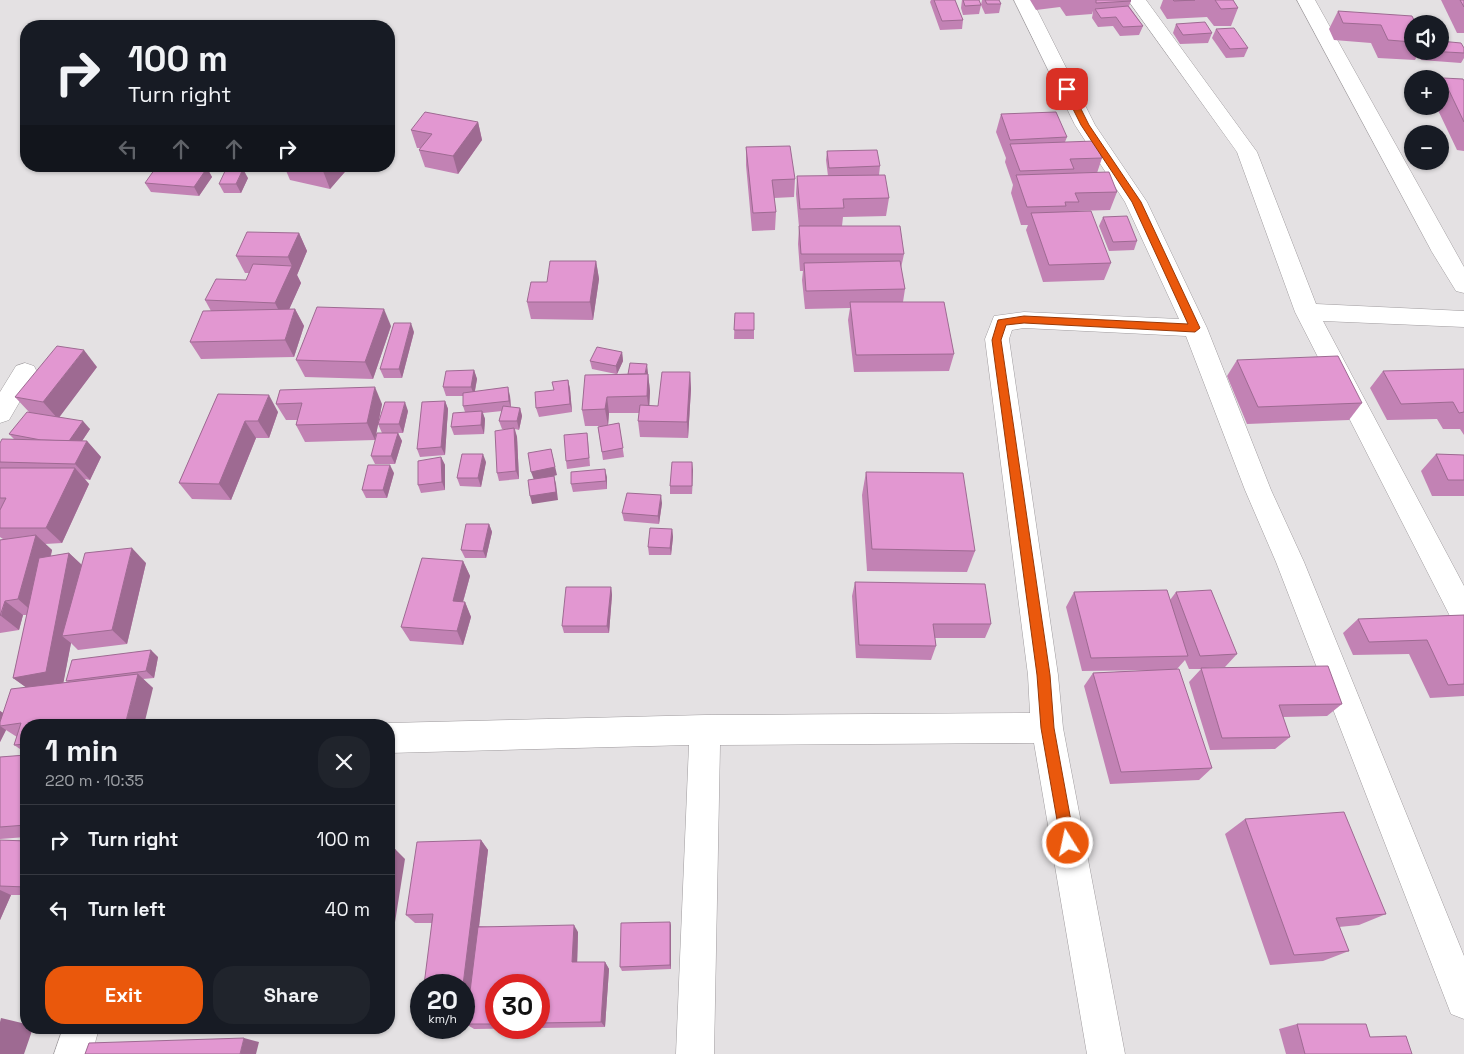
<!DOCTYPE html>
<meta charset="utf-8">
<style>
body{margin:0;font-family:"Space Grotesk",sans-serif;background:#20242c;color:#f1f3f6;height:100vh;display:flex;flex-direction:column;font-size:19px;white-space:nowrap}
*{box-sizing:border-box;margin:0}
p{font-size:16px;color:#9ea1a6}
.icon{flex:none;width:28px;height:28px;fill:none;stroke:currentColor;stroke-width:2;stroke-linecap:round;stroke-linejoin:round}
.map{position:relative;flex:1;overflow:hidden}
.panel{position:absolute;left:20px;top:719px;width:375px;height:315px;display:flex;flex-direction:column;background:#171b24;border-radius:20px;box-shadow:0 1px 4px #0004}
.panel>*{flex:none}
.banner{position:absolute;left:20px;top:20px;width:375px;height:152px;border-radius:20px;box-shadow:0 1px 4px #0004;background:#171b24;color:#f1f3f6;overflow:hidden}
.fabs{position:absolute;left:1404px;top:15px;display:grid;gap:10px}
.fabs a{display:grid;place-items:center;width:45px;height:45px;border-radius:50%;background:#171b24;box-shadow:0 1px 4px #0004;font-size:25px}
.speed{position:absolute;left:410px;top:974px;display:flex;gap:10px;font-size:25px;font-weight:700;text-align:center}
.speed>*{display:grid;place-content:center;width:65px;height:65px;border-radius:50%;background:#171b24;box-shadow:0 1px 4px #0004;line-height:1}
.speed small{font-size:12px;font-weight:400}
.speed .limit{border:8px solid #d22;background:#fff;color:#111}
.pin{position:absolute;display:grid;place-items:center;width:42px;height:42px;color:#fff;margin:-21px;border-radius:10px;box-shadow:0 2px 8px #0006}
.me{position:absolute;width:55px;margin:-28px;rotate:350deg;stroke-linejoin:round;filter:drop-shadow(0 0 4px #0008)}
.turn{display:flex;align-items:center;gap:18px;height:105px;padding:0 25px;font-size:22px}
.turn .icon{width:65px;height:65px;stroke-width:2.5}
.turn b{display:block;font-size:35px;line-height:42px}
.lanes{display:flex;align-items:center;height:48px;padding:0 25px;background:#0003;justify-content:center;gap:25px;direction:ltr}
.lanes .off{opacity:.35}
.round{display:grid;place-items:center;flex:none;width:52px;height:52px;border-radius:20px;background:#20242c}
.overview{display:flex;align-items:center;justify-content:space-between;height:85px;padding:0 25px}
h1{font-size:30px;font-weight:700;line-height:38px}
.action{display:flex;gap:10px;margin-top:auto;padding:10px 25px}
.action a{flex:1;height:58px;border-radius:20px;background:#ea580c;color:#fff;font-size:20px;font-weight:700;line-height:58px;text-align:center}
.action a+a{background:#20242c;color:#f1f3f6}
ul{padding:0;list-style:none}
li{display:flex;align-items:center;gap:15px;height:70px;padding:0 25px;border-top:1px solid #363941}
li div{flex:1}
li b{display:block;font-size:19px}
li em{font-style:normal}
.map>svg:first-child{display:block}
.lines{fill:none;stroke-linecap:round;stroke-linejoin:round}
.minor-casing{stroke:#a09c9f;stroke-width:1}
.minor{fill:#fff;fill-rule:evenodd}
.wall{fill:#c282b4;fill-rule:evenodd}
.shaded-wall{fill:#9e6a92}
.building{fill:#e297d1;stroke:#9e6a92}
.route{fill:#ea580c;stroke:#983908}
</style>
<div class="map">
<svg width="1464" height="1054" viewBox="0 0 1464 1054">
<rect width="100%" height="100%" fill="#e4e1e3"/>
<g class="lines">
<g class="minor-casing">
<g id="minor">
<path d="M1014,0H1032L1095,125L1147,202L1207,328L1271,490L1304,562L1464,956V1019L1451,1014L1446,1001L1276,562L1245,490L1186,336L1024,328L1012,330L1009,339L1058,675L1063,728L1125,1054H1087L1034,743L720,745L714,1054H676L689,745L389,753V725H384L389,723L705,715L1030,713L1028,675L985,339L994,316L1024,312L1179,319L1125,202L1075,125Z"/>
<path d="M1128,0H1146L1257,152L1316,304L1464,311V327L1323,321L1464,586V628L1454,624L1295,312L1237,152Z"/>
<path d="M1297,0H1315L1464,267V293L1456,291L1432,252Z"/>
<path d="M25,363L34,366L37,372L9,420L0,423V392L16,366Z"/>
<path d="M63,1028H99L92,1054H54Z"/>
</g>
</g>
<use href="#minor" class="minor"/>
</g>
<g class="wall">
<path d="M931,0H955L963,20L962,29L940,30L930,2Z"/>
<path d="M962,0L981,5L979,14L963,15L961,8Z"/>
<path d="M982,0H999L1001,4L999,13L985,14L981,5Z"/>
<path d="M1030,0H1130L1131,1L1129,6L1143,26L1139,35L1120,36L1113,26L1098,27L1092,18L1093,12V11L1092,14L1066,16L1060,7L1036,10Z"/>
<path d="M1163,0H1233L1238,8L1231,26H1214L1207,17L1167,19L1160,8Z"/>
<path d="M1441,0H1464V33H1457Z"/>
<path d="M1338,11L1412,24V51H1440L1464,48V58L1461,63L1421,60L1418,54L1415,60L1378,58L1371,43L1334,40L1329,29Z"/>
<path d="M1176,24L1212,33L1208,43L1180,44L1173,33Z"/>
<path d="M1216,29L1248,48L1244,57L1226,58L1212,38Z"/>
<path d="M1443,78L1464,81V151L1457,150L1436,106H1440V82Z"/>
<path d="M1001,114L1067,137L1065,142L1102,158L1097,173L1117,192L1110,210L1076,211H1075L1111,263L1104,280L1043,282L1026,230L1028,225H1021L1011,193L1013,185L1005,162L1006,158L996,132Z"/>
<path d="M478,122L482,140L458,174L425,167L419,150L420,148H417L411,130Z"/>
<path d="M746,147L795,179L794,197L774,198L776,212L775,230L752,231L746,165Z"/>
<path d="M827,151L880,166L879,175L889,198L886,216L843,217L842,226L904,254L901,268L905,289L903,302L954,354L949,371L854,372L848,320L850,308L805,309L802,280L803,271H800L798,244L799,227L796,194L797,176H828L826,160Z"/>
<path d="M284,166H350L330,189L290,180Z"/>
<path d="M207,168L212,177L199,196L151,192L145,183Z"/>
<path d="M248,178L241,193H224L219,184Z"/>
<path d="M1103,217L1137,241L1134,250L1109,251L1099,226Z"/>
<path d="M299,233L307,251L297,275L301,283L289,309H295L304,326L294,357L201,359L190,342L211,311L205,300L246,280L249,273H245L236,256Z"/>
<path d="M596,261L599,279L593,320L531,319L527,302L547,282Z"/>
<path d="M735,313H754V339H734Z"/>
<path d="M391,326L373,379L305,377L296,360Z"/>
<path d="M414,332L402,378H384L380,369Z"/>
<path d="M622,352L623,361L617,374L648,373L650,391L649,406H658L690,372L691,389L688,438L640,437L638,421L639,413H609L608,425L619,423L624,457L603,460L598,427L602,426H585L582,410L616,374L592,369L590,361Z"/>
<path d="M1237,360L1362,403L1349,420L1247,424L1227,376Z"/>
<path d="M97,367L59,417L90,429L82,441H87L101,457L90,480L85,479L89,484L62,543L45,544L52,550L51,556L69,553L82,565L146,563L127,644L78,650L71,643L63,683L68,682L66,681L158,657L154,678L143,679L153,688L26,725V753L14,745L17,737L6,730L0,742V711L3,713L26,687L13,678L27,615H23L19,630L0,633V540L3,539L0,537V443L14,439L9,434L29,412L15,397Z"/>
<path d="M1464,369V435L1460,429H1443L1437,419L1387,420L1370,388L1383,371Z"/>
<path d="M474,370L477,379L475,391L510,396L511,407L520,408L522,416L519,430L515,429L517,437L519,479L499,481L497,473L507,429H502L499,421L502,411L483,413L485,419L484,434L454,435L451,427L465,412L463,406V396H446L443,387Z"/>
<path d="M568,380L570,389L572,412L539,417L536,408L554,390Z"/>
<path d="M280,390L382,404L375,440L305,442L296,425L297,420H286L276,404Z"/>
<path d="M218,394L278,412L269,438H256L231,500L192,499L179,483Z"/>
<path d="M445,401L448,409L445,455L420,457L417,449Z"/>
<path d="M408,411L403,433H394H398L402,441L395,464H375L371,456L382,433L378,424Z"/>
<path d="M587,433L588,441L590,466L567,469L566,461Z"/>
<path d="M1436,454L1464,455V496H1432L1421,471Z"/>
<path d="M441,457L445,465V490L421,493L418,485Z"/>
<path d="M486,462L481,487L460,486L457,478Z"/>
<path d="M692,462V494H670V486Z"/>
<path d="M866,472L975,551L967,572L867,571L862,495Z"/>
<path d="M394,473L387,498H366L362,490Z"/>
<path d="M607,477V489L573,492L571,484Z"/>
<path d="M662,503L659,524L624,521L622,513Z"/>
<path d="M489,524L492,532L486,558H465L461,550Z"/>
<path d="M672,529L673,537L671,555H649L648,547Z"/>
<path d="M463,561L470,576L463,602H465L471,617L463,645L410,641L401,627Z"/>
<path d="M855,582L991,624L985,638H935L936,646L931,660L856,658L852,596Z"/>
<path d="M611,587L612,595L609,633H564L562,626Z"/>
<path d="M1074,592L1170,600L1176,592L1237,654L1225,667L1205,668L1342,704L1327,716L1283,717L1290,737L1275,749L1210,750L1189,682L1201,669H1189L1185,660L1177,669L1212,768L1199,780L1110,784L1084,686L1093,673L1156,670L1082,671L1066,607Z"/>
<path d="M1464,615V696L1430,698L1409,654L1353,655L1343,633L1358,619Z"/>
<path d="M26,755V837L0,839V757Z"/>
<path d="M1245,819L1386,914L1359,925L1339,927L1349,951L1323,961L1270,965L1225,834Z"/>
<path d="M0,840L26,841V895H11L0,920Z"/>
<path d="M481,840L488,850L479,926L578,932L577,962H605L609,969L605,1027L474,1029L466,1024L468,1004H464V985L432,923H415L406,915ZM496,985H539V1028H496Z"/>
<path d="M670,922L671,926V969L622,971L620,967Z"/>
<path d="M1297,1024L1412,1054H1286L1279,1029Z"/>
</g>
<g class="shaded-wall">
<path d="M478,122L482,140L458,174L453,156Z"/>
<path d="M327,166H350L330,189L323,171Z"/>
<path d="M207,168L212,177L199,196L194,187Z"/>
<path d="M243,169L248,178L241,193L236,184Z"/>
<path d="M299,233L307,251L297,275L301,283L284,321L275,303L292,266L288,257Z"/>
<path d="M596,261L599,279L593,320L590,302Z"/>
<path d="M295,309L304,326L294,357L285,340Z"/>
<path d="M384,309L391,326L373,379L365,362Z"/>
<path d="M411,323L414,332L402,378L399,369Z"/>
<path d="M84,350L97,367L58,419L43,402Z"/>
<path d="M622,352L623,361L617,374L616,366Z"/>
<path d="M647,364L648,373L645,385V376Z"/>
<path d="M474,370L477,379L474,395L471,387Z"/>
<path d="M690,372L691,389L688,438L687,422Z"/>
<path d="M648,374L650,391L649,413L647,396Z"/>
<path d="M568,380L570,389L572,412L570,404Z"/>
<path d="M375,387L382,404L375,440L367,423Z"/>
<path d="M508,387L510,396L511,410L509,401Z"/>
<path d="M269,395L278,412L269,438L258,421Z"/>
<path d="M607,397L609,413L608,426L605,409Z"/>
<path d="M445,401L448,409L445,455L441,447Z"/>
<path d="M405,402L408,411L403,433L399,424Z"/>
<path d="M520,408L522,416L519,430L517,421Z"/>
<path d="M482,411L485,419L484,434L481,425Z"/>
<path d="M83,421L90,429L74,453L66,444Z"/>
<path d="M245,421L256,438L231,500L219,484Z"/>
<path d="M514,428L517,437L519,479L516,471Z"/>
<path d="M398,433L402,441L395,464L391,456Z"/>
<path d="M87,441L101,457L90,480L75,464Z"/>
<path d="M551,449L557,475L554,476L556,484L558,500L532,504L530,496L534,480L531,472Z"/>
<path d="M483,454L486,462L481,487L478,478Z"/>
<path d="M441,457L445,465V490L442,482Z"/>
<path d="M692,462L693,470L692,494Z"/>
<path d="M390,465L394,473L387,498L383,490Z"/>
<path d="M75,468L89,484L62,543L46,528Z"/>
<path d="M605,469L607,477V489L606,481Z"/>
<path d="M661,495L662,503L659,524L658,516Z"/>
<path d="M489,524L492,532L486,558L483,551Z"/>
<path d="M672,529L673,537L671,555L670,548Z"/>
<path d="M36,535L52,550L35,614L18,599Z"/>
<path d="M132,548L146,563L127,644L112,630Z"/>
<path d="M69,553L85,568L62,636L71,643L63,685L31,691L13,678Z"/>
<path d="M463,561L470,576L459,616L453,601Z"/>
<path d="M611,587L612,595L609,633L607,626Z"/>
<path d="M5,601L23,615L19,630L1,616Z"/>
<path d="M465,602L471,617L463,645L457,631Z"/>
<path d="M151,650L158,657L154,678L146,671Z"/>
<path d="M138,674L153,688L144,725H125Z"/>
<path d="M0,711L11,718L0,726Z"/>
<path d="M0,726L6,730L0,742Z"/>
<path d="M481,840L488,850L470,1004L464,1000L463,985Z"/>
<path d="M395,849L405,859L389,960V890Z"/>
<path d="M0,890L11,895L0,920Z"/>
<path d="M670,922L671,926V969L670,965Z"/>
<path d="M574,925L578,932L577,969L572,962Z"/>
<path d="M605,962L609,969L605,1027L601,1022Z"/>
<path d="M1,1018L26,1024V1028H33L24,1054H0V1022Z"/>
<path d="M244,1038L259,1042L256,1054H240Z"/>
</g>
<g class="building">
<path d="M934,0H955L963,20L942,21Z"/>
<path d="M963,0H979L981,5L965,6Z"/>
<path d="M985,0H999L1001,4H987Z"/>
<path d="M1096,0H1130L1131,1L1096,3Z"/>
<path d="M1173,0H1195L1174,1Z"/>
<path d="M1215,0H1233L1238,8L1221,9Z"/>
<path d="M1460,0H1464V7Z"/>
<path d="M1128,6L1143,26L1123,27L1116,17L1101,18L1095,9Z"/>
<path d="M1338,11L1412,16L1416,24H1412V42L1388,40L1381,25L1343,23Z"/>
<path d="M1205,22L1212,33L1183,35L1176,24Z"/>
<path d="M1234,28L1248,48L1230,49L1216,29Z"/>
<path d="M1440,41L1461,43L1464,48V53L1429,51H1440Z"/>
<path d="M1443,78L1463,79L1464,81V122Z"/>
<path d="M425,112L478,122L453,156L419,150L432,134L411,130Z"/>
<path d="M1056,112L1067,137L1010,140L1001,114Z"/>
<path d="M1095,141L1102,158L1070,159L1074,169L1020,171L1010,144Z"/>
<path d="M790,146L795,179L772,180L776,212L753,213L746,147Z"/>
<path d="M877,150L880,166L829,168L827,151Z"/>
<path d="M157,166H184L207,168L194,187L145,183Z"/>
<path d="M302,166H327L323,171Z"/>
<path d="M226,169H243L236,184H219Z"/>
<path d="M1109,172L1117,192L1075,193L1079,202H1065L1066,206L1027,207L1016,175Z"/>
<path d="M885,175L889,198L843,199L844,208L800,209L797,176Z"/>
<path d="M1091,211L1111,263L1049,265L1031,213Z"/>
<path d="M1127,216L1137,241L1113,242L1103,217Z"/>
<path d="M799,226H900L904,254H801Z"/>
<path d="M247,232L299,233L288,257L236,256Z"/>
<path d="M550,261H596L590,302H527L531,282H547Z"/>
<path d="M900,261L905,289L806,291L804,263Z"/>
<path d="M253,264L292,266L275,303L205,300L216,279L246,280Z"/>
<path d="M850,302H944L954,354L856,355Z"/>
<path d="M317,307L384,309L365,362L296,360Z"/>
<path d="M295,309L285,340L190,342L203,311Z"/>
<path d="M735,313H754V330H734Z"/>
<path d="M394,323H411L399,369H380Z"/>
<path d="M57,346L84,350L43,402L15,397Z"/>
<path d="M597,347L622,352L616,366L590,361Z"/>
<path d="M1338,356L1362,403L1258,407L1237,360Z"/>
<path d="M630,363L647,364L645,374H628Z"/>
<path d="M1464,369V412L1459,413L1453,402L1401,404L1383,371Z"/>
<path d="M474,370L471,387H443L446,371Z"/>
<path d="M662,372H690L687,422L638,421L640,405L658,406Z"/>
<path d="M648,374L647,396L607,397L605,409L582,410L585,375Z"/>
<path d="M568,380L570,404L536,408L535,392L554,390L552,382Z"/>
<path d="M375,387L367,423L296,425L302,403L276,404L280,390Z"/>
<path d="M508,387L509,401L463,406V393Z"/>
<path d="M218,394L269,395L258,421H245L219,484L179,483Z"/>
<path d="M445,401L441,447L417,449L422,402Z"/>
<path d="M385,402H405L399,424H378Z"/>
<path d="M503,406L520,408L517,421H499Z"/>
<path d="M482,411L481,425L451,427L453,413Z"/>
<path d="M27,412L83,421L69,441L41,440L9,434Z"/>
<path d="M619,423L623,448L602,452L598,427Z"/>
<path d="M514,428L516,471L497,473L495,431Z"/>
<path d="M377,433H398L391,456H371Z"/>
<path d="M587,433L589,458L566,461L564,435Z"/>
<path d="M2,439L87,441L75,464L0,462V443Z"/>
<path d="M551,449L555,467L531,472L528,453Z"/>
<path d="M462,454H483L478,478H457Z"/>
<path d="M1436,454L1464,455V480H1448Z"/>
<path d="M441,457L442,482L418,485V461Z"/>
<path d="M672,462H692V486H670Z"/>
<path d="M368,465H390L383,490H362Z"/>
<path d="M0,468H75L46,528H0V510L6,498H0Z"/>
<path d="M605,469L606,481L571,484V472Z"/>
<path d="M866,472L963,473L975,551L872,549Z"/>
<path d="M554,476L556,492L530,496L528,480Z"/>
<path d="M627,493L661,495L658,516L622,513Z"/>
<path d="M466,524H489L483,551L461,550Z"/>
<path d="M650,528L672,529L670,548L648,547Z"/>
<path d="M36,535L18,599L5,601L0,616V540Z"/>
<path d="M132,548L112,630L62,636L85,553Z"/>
<path d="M69,553L46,672L13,678L39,558Z"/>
<path d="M422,558L463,561L453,601L465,602L457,631L401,627Z"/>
<path d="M855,582L985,584L991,624H933L936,646L859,645Z"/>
<path d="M566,587H611L607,626H562Z"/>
<path d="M1167,590L1188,656L1091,658L1074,592Z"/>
<path d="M1211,590L1237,654L1200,656L1176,592Z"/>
<path d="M1464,615V684L1448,685L1427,640L1369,642L1358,619Z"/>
<path d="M151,650L146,671L66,681L72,660Z"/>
<path d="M1328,666L1342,704L1279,705L1290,737L1222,738L1201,668Z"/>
<path d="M1179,669L1212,768L1121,772L1093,673Z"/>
<path d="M138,674L125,725H26V744L14,745L21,723L0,726V722L11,689Z"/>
<path d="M26,755V825L0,827V757Z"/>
<path d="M1344,812L1386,914L1336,918L1349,951L1294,955L1245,819Z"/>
<path d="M0,840L26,841V887L0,886Z"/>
<path d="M481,840L463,985H424L433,914L406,915L417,842Z"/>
<path d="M389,849H395L389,890Z"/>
<path d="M670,922V965L620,967L621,923Z"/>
<path d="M574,925L572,962H605L601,1022L539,1023V985H496V1024H466L478,927Z"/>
<path d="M1297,1024H1366L1370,1037L1406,1036L1412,1054H1305Z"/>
<path d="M244,1038L240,1054H85L89,1043Z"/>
</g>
<path class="route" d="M1064,87L1071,89L1089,125L1141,202L1200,328L1195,332L1024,323L1006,325L1001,340L1050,675L1054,728L1075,843L1073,848L1068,850L1063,848L1061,843L1041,728L1037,675L992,340L998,320L1024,316L1188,324L1132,202L1081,125L1063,89Z"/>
</svg>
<div class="fabs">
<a><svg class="icon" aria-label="sound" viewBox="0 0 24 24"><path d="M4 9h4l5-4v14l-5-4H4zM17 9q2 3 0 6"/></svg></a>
<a>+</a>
<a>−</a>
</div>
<div class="speed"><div>20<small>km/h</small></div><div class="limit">30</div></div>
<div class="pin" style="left:1067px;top:89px;background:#d93025"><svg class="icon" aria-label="arrive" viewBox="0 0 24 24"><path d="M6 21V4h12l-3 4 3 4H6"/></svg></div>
<svg class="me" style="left:1068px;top:843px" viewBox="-20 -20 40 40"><circle r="17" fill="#ea580c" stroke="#fff" stroke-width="3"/><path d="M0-11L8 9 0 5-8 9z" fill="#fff"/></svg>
<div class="banner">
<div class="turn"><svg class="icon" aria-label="right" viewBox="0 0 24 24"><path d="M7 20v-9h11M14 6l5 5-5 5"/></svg><div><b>100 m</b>Turn right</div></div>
<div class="lanes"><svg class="icon off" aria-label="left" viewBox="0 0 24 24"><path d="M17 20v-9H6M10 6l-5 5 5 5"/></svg><svg class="icon off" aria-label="ahead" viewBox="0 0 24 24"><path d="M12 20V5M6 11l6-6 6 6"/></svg><svg class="icon off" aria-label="ahead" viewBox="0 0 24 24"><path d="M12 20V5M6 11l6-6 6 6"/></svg><svg class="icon" aria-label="right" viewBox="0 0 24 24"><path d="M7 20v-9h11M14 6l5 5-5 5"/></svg></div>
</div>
<section class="panel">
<div class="overview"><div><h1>1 min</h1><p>220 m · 10:35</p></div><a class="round"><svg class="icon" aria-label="close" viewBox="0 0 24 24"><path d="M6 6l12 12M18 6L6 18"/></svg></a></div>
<ul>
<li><svg class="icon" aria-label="right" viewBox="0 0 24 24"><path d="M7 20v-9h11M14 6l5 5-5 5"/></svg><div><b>Turn right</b></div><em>100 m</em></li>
<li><svg class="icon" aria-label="left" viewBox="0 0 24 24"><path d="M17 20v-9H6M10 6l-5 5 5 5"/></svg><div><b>Turn left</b></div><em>40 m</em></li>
</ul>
<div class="action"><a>Exit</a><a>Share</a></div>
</section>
</div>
